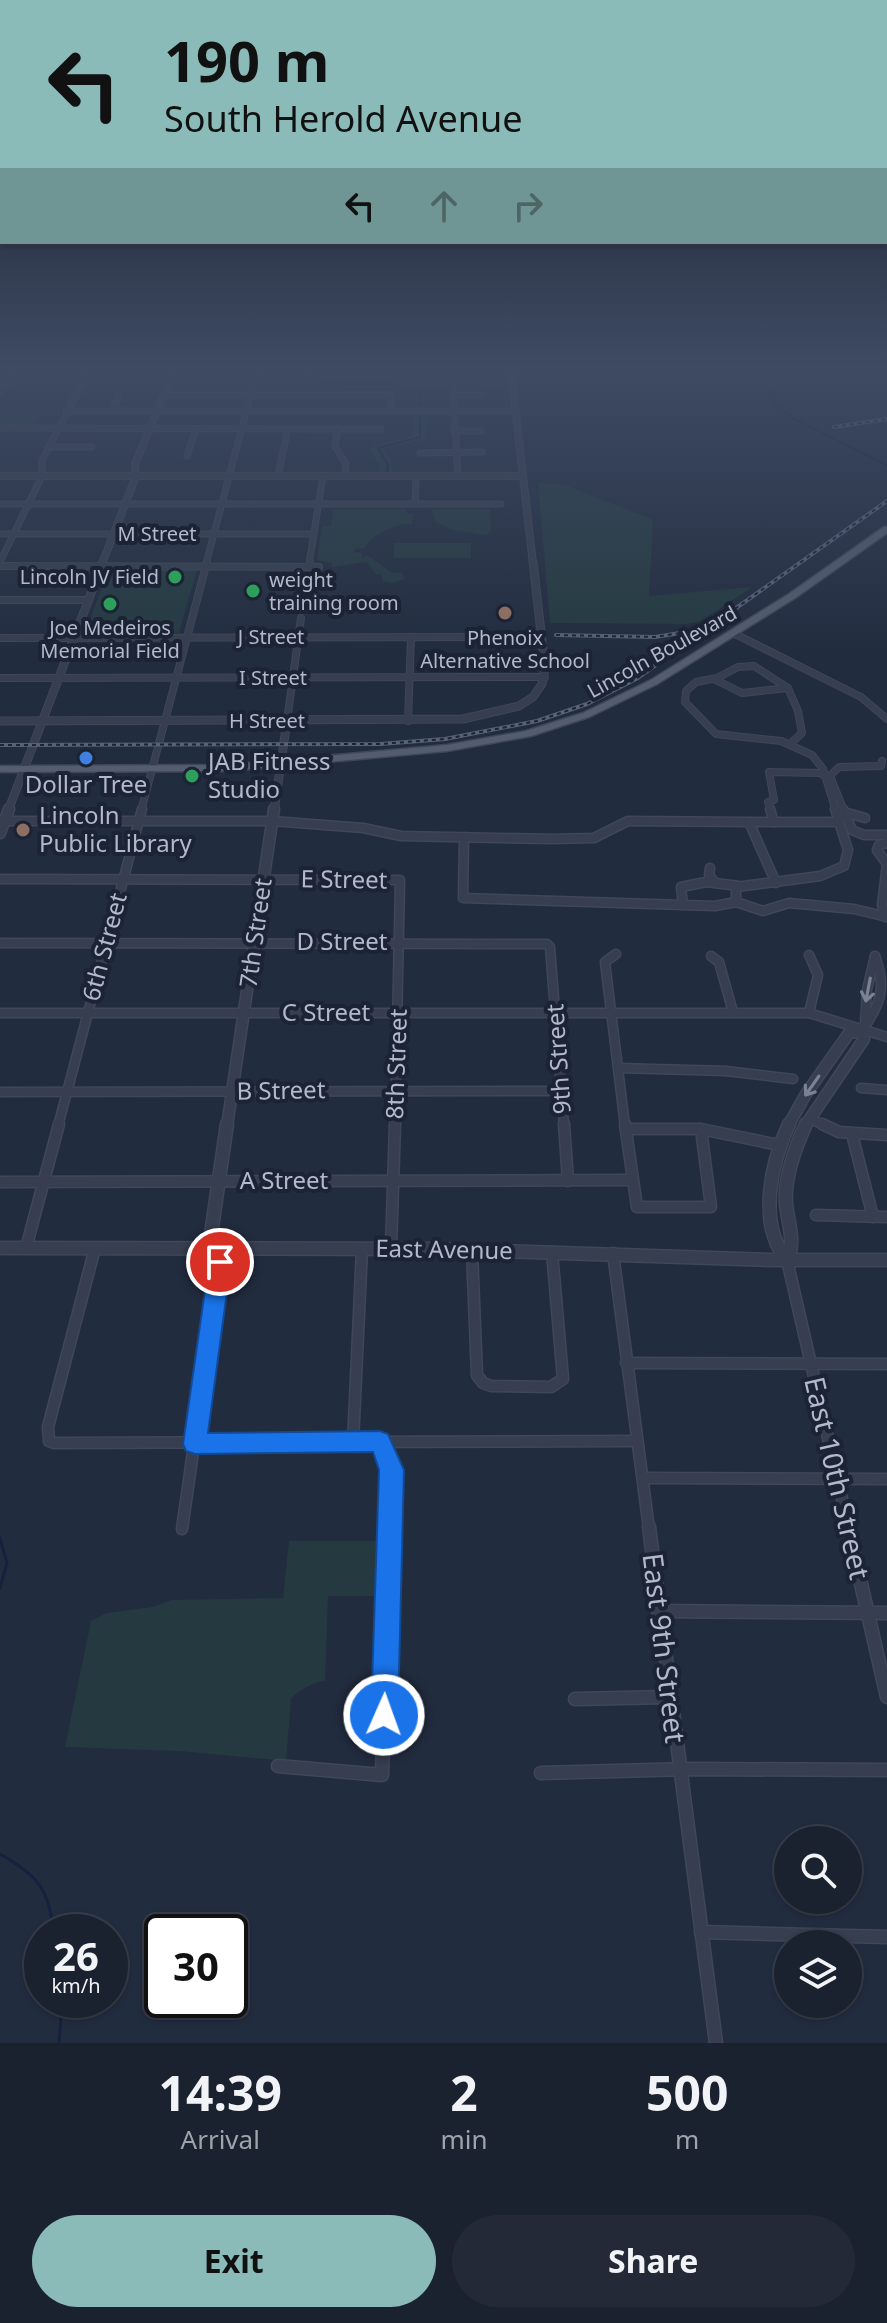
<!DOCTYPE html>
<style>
body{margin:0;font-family:"Noto Sans",sans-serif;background:#232937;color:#f1f3f6;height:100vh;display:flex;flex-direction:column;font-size:30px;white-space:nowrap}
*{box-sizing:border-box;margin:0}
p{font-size:26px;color:#9fa3aa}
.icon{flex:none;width:44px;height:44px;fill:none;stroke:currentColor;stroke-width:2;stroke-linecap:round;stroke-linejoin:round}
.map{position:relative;height:2043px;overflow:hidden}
.sheet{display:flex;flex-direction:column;background:#1a212f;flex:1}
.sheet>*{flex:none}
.guide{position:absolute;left:0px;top:0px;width:888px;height:244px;box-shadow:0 2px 6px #0004,0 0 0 2px #383e4b;background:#8bbbb9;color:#111;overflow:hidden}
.buttons{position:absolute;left:774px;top:1826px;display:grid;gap:16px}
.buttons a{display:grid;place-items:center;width:88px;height:88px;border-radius:50%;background:#1a212f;box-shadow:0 2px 6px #0004,0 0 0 2px #383e4b;font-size:40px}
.speed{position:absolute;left:24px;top:1914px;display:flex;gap:16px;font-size:40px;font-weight:700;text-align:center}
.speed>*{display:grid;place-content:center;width:104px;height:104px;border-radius:50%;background:#1a212f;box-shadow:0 2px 6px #0004,0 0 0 2px #383e4b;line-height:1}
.speed small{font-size:20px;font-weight:400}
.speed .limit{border:4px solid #111;border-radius:12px;background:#fff;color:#111}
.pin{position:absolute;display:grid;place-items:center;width:68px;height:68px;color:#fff;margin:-34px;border:4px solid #fff;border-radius:50%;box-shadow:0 2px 8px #0007}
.me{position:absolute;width:88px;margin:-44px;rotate:2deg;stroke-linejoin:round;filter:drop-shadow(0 0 6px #0008)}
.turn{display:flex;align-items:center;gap:28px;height:168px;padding:0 32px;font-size:36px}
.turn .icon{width:104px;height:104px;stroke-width:2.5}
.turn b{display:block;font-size:56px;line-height:68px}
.lanes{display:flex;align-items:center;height:76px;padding:0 32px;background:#0003;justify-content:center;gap:40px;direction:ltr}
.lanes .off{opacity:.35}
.eta{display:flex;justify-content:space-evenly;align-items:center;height:136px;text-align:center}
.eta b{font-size:48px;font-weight:700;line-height:56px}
.button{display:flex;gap:16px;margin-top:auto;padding:16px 32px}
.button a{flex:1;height:92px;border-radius:48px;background:#8bbbb9;color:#111;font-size:32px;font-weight:700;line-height:92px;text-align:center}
.button a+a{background:#232937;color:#f1f3f6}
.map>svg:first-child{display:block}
.green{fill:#243a40}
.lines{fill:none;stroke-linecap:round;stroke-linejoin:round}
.stream-far1{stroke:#14223e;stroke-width:2}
.stream{stroke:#14223e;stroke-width:3}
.minor-far4-casing{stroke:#3f4758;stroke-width:7}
.minor-far3-casing{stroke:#3f4758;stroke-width:8}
.minor-far2-casing{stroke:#3f4758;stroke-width:11}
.minor-far1-casing{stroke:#3f4758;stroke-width:13}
.minor-casing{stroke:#3f4758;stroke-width:15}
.tertiary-far3-casing{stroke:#3f4758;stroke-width:8}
.tertiary-far2-casing{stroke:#3f4758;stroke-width:9}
.tertiary-far1-casing{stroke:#3f4758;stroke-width:13}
.tertiary-casing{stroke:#3f4758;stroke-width:15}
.primary-casing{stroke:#3f4758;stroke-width:3}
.minor-far4{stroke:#363e4f;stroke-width:5}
.minor-far3{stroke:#363e4f;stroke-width:6}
.minor-far2{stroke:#363e4f;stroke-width:8}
.minor-far1{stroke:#363e4f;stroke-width:10}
.minor{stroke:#363e4f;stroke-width:12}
.tertiary-far3{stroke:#363e4f;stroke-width:6}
.tertiary-far2{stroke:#363e4f;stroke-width:7}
.tertiary-far1{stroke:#363e4f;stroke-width:10}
.tertiary{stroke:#363e4f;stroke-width:12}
.primary{fill:#545d6f;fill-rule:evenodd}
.rail-casing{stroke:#576276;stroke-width:4}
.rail{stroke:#1b2334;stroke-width:2;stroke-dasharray:4;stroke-linecap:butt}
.oneway{stroke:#7a8293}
.route{fill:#1a73e8;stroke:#114b97;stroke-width:2}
.leisure-dot{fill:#2e9e5b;stroke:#1b2334;stroke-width:3}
.education-dot{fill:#8d6e63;stroke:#1b2334;stroke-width:3}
.shop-dot{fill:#3f7fe0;stroke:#1b2334;stroke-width:3}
.labels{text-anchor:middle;stroke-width:8;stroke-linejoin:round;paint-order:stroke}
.far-street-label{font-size:20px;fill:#b2b9ca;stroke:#1b2334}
.far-poi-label{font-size:20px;fill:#b2b9ca;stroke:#1b2334}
.poi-label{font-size:24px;fill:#b2b9ca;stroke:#1b2334;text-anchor:start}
.street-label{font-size:24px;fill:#b2b9ca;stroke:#1b2334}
.near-street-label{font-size:28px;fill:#b2b9ca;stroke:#1b2334}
</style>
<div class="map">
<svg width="887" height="2043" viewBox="0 0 887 2043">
<rect width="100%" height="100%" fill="#222c3f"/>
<g class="green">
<path d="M309,370L501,372L503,387H427L425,409H415L413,387L301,388V382L310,381Z"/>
<path d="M0,410H43L35,426H0Z"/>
<path d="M414,413H425V439L383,449L390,459L393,473H379V465L370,449L378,444L413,436Z"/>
<path d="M538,483L565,485L653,520L649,596L753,587L700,621L688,624L550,623Z"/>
<path d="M406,509V513L413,514L412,524C392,523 372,536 364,548L355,549L354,552L362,553V559L367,555L392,573L402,572L405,579L392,583L383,581L380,570V574L376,575L367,562L332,567V563L317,560L322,526H331L333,510Z"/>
<path d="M432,509H487L490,510L491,530L486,535L452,530L436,522Z"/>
<rect x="394" y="543" width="77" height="15"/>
<path d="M109,569H197L179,633H85Z"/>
<path d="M289,1541H381L379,1596H328L325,1681C312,1682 301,1690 291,1698L286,1761L180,1751L65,1747L91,1621L107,1613L152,1607L172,1600L283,1598Z"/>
</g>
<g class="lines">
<g class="stream-far1">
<path d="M315,370L317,380L326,383L396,385"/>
<path d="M768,388L775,400L773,402L792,418L887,465"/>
<path d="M420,407L421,388"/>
<path d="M387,472L388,465L378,448L420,437V413"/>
</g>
<g class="stream">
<path d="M0,1538L7,1563L0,1588"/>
<path d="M0,1854C37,1875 50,1889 53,1932"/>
<path d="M57,2000L61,2018L59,2043"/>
</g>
<g class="minor-far4-casing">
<g id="minor-far4">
<path d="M7,380H299L305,378V370"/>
<path d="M453,390L458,476"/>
<path d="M165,395H391L390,411"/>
<path d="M453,395H480"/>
<path d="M66,411H515"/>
<path d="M112,411L118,397"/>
<path d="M0,428L381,429"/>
<path d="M338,428L335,446L346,464L345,476"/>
<path d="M454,431H481"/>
<path d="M49,447H92"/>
<path d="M420,453L482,452"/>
<path d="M187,456L196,428"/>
<path d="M278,476L288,428"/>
<path d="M0,504H501"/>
<path d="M415,504L416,476"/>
<path d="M0,534H314"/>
<path d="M0,562L42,476V460L89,370"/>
<path d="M206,564L255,378L261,370"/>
<path d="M309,564L323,476"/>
</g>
</g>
<g class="minor-far3-casing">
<g id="minor-far3">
<path d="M0,566L319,567"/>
<path d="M309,566L310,562"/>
<path d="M0,600H89"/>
<path d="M735,634L861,697L887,719"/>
<path d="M0,638L542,637"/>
<path d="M0,678L545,677"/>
<path d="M714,679L742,693L788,688"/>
<path d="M287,721L301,618"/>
<path d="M408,721L411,637"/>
<path d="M790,744L802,733L798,711L788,688L754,666L738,667L717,678L696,682L686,691L685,702L716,734L781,741L812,755L823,769L836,811"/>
<path d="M141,811L207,562"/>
<path d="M771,811L768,802L774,800L769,772L820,773L825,776"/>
<path d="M844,811L830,776L839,767L881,766L882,761"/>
</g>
</g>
<g class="minor-far2-casing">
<g id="minor-far2">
<path d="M770,809L774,822"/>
<path d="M843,809L852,830L864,835H887"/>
<path d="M847,813L865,818L854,815"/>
<path d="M1,821H272L363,828L401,836L552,839L594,838L628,821L749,822L776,883"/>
<path d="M749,822H839"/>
<path d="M464,837L463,898L715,906L736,902V887L820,876L844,866L848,850L835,809"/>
<path d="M887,843L879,845L877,850L887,864"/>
<path d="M710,868L709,875L715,883"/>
<path d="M0,879L400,880L395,1126"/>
<path d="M736,902L763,911L789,903L854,909L887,917"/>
<path d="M683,905L681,887L706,882L739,886"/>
<path d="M885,917L882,905L887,864"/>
<path d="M0,943L547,944L550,947L564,1126"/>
<path d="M616,954L605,962L625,1126"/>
<path d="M809,955L818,975L809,1013"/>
<path d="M711,956L719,962L733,1012"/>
<path d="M0,1013H809L887,1037"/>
<path d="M865,1025L867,990L875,956"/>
<path d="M862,1031C880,1005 887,988 875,956"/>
<path d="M618,1068L726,1071L793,1079"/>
<path d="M861,1088L887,1090"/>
<path d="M0,1092L561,1091"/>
<path d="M810,1119L826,1126"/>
<path d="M58,1126L142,809"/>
</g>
</g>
<g class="minor-far1-casing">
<g id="minor-far1">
<path d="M564,1124L568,1181"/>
<path d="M625,1124L637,1207H711L701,1129H626"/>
<path d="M822,1124L839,1132L887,1135"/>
<path d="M701,1129L779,1145"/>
<path d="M852,1134L873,1217"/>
<path d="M0,1182L629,1180"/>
<path d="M816,1215L887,1217"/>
<path d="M26,1248L59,1124"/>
<path d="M95,1248L48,1427L49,1441L54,1443L635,1441"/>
<path d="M391,1249L395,1124"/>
<path d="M472,1252L477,1375L483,1383L491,1386L551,1387L563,1379L552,1252"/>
<path d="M613,1253L649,1529"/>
<path d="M787,1260L849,1529"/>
<path d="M626,1363L887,1364"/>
<path d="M380,1441L391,1470L389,1529"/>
<path d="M353,1442L362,1249"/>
<path d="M643,1478L887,1479"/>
<path d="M182,1529L222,1248"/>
</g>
</g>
<g class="minor-casing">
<g id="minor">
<path d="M649,1527L716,2043"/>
<path d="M848,1527L887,1697"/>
<path d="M658,1611L887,1613"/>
<path d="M575,1699L669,1697"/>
<path d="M278,1766L382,1775L389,1527"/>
<path d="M541,1773L689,1769L887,1770"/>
<path d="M701,1932L887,1937"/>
</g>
</g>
<g class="tertiary-far3-casing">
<g id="tertiary-far3">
<path d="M511,370L533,564"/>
<path d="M0,392L13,370"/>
<path d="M0,476H522"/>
<path d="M102,564L136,476L135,464L174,370"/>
</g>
</g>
<g class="tertiary-far2-casing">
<g id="tertiary-far2">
<path d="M0,721L463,719L519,706L533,697L542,684L545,667L533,562"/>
<path d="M8,811L103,562"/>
<path d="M274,811L287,721"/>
</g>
</g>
<g class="tertiary-far1-casing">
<g id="tertiary-far1">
<path d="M0,833L9,809"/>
<path d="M227,1126L274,809"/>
<path d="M788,1126L806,1094L849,1033L862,1031L864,1039L805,1126"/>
</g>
</g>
<g class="tertiary-casing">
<g id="tertiary">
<path d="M789,1124C771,1163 757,1224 787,1260C796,1241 788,1224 786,1204C784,1177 795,1148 806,1124"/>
<path d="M0,1248L441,1249L769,1260H887"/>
<path d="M209,1248L227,1124"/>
</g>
</g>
<g class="primary-casing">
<path id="primary" d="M884,527H887V533L795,598L657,684L589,717L531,736L447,751L228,771L0,772V766L228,765L447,745L526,731L583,713L651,680L789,594Z"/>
</g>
<use href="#minor-far4" class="minor-far4"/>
<use href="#minor-far3" class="minor-far3"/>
<use href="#minor-far2" class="minor-far2"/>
<use href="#minor-far1" class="minor-far1"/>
<use href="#minor" class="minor"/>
<use href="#tertiary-far3" class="tertiary-far3"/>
<use href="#tertiary-far2" class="tertiary-far2"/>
<use href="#tertiary-far1" class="tertiary-far1"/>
<use href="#tertiary" class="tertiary"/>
<use href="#primary" class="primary"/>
<g class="rail-casing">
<g id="rail">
<path d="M834,427L887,419"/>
<path d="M556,635L655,637L699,630"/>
<path d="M0,745L380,744L445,739L537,721L587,704L636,679L887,501"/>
</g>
</g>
<use href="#rail" class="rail"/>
</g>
<defs><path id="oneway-shaft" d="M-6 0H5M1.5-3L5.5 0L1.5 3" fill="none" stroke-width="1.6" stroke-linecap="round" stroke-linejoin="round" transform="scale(2)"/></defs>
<g class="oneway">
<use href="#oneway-shaft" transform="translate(868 990) rotate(101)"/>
<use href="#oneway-shaft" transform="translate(812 1086) rotate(125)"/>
</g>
<linearGradient id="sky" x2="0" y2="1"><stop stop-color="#131823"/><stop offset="0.56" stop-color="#3e4b63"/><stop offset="1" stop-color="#3e4b63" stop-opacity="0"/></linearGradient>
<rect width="887" height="656" fill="url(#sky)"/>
<path class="route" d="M220,1254L228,1256L231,1262L208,1433L380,1431L388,1434L404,1470L398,1715L394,1725L384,1729L375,1725L371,1715L379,1470L373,1452L195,1454L186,1451L183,1444L209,1262L213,1256Z"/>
<g class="leisure-dot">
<circle cx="175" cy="577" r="8"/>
<circle cx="253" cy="591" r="8"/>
<circle cx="110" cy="604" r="8"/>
<circle cx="192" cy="776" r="8"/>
</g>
<g class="education-dot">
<circle cx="505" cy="613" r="8"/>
<circle cx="23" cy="830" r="8"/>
</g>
<circle class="shop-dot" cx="86" cy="758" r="8"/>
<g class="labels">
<g class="far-street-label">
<text x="157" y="541">M Street</text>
<text x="271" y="644">J Street</text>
<text transform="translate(662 652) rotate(-29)" y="7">Lincoln Boulevard</text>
<text x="273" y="685">I Street</text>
<text x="267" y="728">H Street</text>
</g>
<g class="far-poi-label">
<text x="159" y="584" text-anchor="end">Lincoln JV Field</text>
<text x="269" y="587" text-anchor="start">weight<tspan x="269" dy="23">training room</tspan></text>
<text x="110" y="635">Joe Medeiros<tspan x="110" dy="23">Memorial Field</tspan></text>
<text x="505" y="645">Phenoix<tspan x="505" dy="23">Alternative School</tspan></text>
</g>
<g class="poi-label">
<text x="208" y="770">JAB Fitness<tspan x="208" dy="28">Studio</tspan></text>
<text x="86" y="793" text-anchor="middle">Dollar Tree</text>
<text x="39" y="824">Lincoln<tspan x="39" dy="28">Public Library</tspan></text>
</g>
<g class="street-label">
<text transform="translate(344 880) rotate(1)" y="8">E Street</text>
<text transform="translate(256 933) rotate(-82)" y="8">7th Street</text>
<text x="342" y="950">D Street</text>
<text transform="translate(105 947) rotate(-75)" y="8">6th Street</text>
<text x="326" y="1021">C Street</text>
<text transform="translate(559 1059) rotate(-94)" y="8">9th Street</text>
<text transform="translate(397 1064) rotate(-88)" y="8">8th Street</text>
<text transform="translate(281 1091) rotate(-1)" y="8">B Street</text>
<text x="284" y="1189">A Street</text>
<text transform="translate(444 1250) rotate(1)" y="8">East Avenue</text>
</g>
<g class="near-street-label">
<text transform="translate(837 1478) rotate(77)" y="10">East 10th Street</text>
<text transform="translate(664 1648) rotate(83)" y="10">East 9th Street</text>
</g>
</g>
</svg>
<div class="buttons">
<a><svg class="icon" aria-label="search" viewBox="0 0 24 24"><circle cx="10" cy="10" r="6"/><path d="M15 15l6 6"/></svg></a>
<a><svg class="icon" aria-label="layers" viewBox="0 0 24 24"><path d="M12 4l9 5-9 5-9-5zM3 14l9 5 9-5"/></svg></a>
</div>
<div class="speed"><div>26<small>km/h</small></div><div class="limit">30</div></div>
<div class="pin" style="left:220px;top:1262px;background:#d93025"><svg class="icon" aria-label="arrive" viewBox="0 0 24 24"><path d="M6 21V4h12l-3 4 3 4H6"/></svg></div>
<svg class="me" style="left:384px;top:1715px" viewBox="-20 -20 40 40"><circle r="17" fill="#1a73e8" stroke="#fff" stroke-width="3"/><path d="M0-11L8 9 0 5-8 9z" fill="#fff"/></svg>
<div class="guide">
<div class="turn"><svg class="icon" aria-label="left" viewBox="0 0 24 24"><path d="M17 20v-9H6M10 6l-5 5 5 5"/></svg><div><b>190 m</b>South Herold Avenue</div></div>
<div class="lanes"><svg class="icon" aria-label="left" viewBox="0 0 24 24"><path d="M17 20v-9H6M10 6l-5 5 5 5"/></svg><svg class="icon off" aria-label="ahead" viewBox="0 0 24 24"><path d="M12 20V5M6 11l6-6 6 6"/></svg><svg class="icon off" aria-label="right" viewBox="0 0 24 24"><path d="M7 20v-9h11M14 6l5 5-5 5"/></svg></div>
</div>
</div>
<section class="sheet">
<div class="eta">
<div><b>14:39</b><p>Arrival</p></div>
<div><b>2</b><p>min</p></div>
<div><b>500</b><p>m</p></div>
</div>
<div class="button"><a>Exit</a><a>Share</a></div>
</section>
